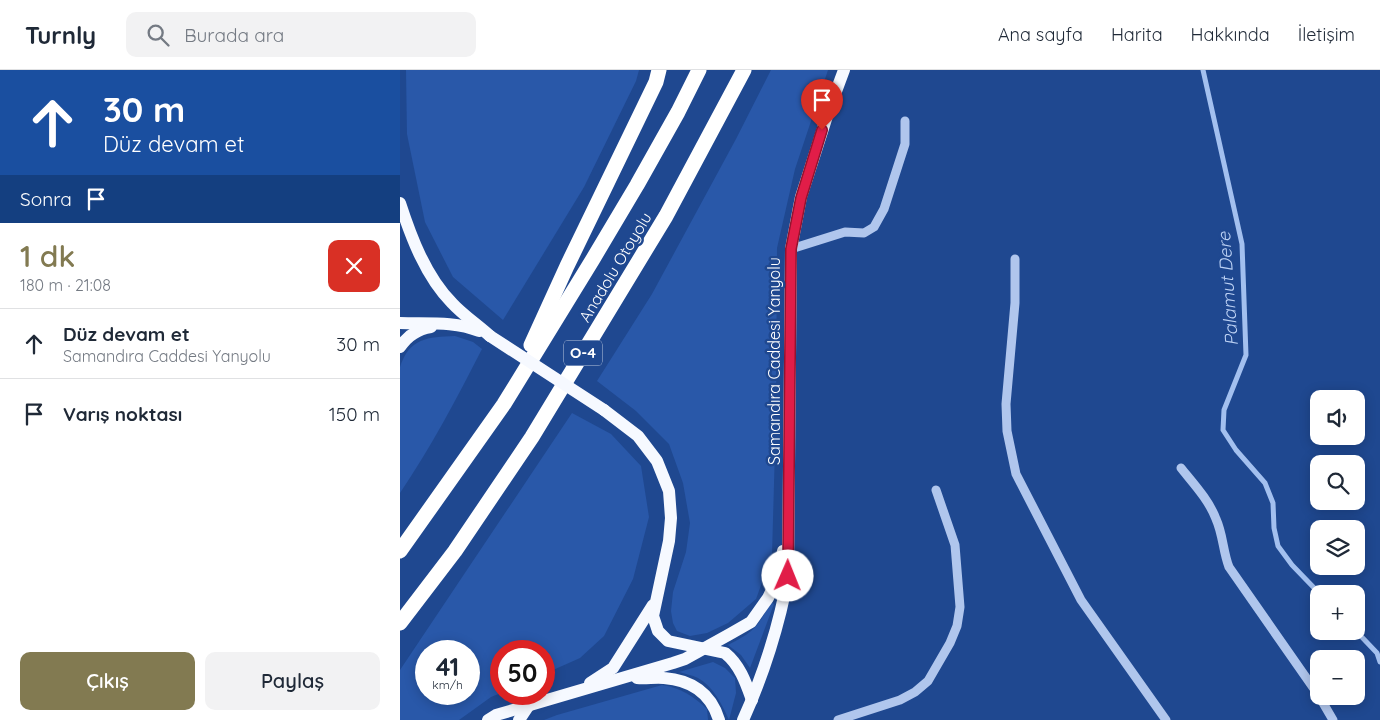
<!DOCTYPE html>
<html lang="tr">
<meta charset="utf-8">
<style>
body{margin:0;font-family:Quicksand,sans-serif;background:#f2f2f3;color:#1f2937;height:100vh;display:flex;flex-direction:column;font-size:19px;white-space:nowrap}
*{box-sizing:border-box;margin:0}
p{font-size:16px;color:#747a83}
.icon{flex:none;width:28px;height:28px;fill:none;stroke:currentColor;stroke-width:2;stroke-linecap:round;stroke-linejoin:round}
.map{position:relative;flex:1;overflow:hidden}
.sheet{display:flex;flex-direction:column;background:#fff;width:400px}
.sheet>*{flex:none}
.hud{background:#1a4fa0;color:#fff;overflow:hidden}
.fabs{position:absolute;left:910px;top:320px;display:grid;gap:10px}
.fabs a{display:grid;place-items:center;width:55px;height:55px;border-radius:10px;background:#fff;box-shadow:0 2px 12px #0003;font-size:25px}
.speed{position:absolute;left:15px;top:570px;display:flex;gap:10px;font-size:25px;font-weight:700;text-align:center}
.speed>*{display:grid;place-content:center;width:65px;height:65px;border-radius:50%;background:#fff;box-shadow:0 2px 12px #0003;line-height:1}
.speed small{font-size:12px;font-weight:400}
.speed .limit{border:8px solid #d22;background:#fff;color:#111}
.pin{position:absolute;display:grid;place-items:center;width:42px;height:42px;color:#fff;margin:-51px -21px;border-radius:50% 50% 50% 0;rotate:-45deg;box-shadow:0 0 5px #0007}
.pin .icon{rotate:45deg}
.me{position:absolute;width:55px;margin:-28px;rotate:1deg;stroke-linejoin:round;filter:drop-shadow(0 0 4px #0008)}
.turn{display:flex;align-items:center;gap:18px;height:105px;padding:0 20px;font-size:22px}
.turn .icon{width:65px;height:65px;stroke-width:2.5}
.turn b{display:block;font-size:35px;line-height:42px}
.then{display:flex;align-items:center;height:48px;padding:0 20px;background:#0003;gap:10px;font-size:19px}
.round{display:grid;place-items:center;flex:none;width:52px;height:52px;border-radius:10px;background:#f2f2f3}
.summary{display:flex;align-items:center;justify-content:space-between;height:85px;padding:0 20px}
h1{font-size:30px;font-weight:600;line-height:38px;color:#827a51}
.primary-button{display:flex;gap:10px;margin-top:auto;padding:10px 20px}
.primary-button a{flex:1;height:58px;border-radius:10px;background:#827a51;color:#fff;font-size:20px;font-weight:600;line-height:58px;text-align:center}
.primary-button a+a{background:#f2f2f3;color:#1f2937}
ul{padding:0;list-style:none}
li{display:flex;align-items:center;gap:15px;height:70px;padding:0 20px;border-top:1px solid #e0e1e3}
li div{flex:1}
li b{display:block;font-size:19px}
li em{font-style:normal}
header{display:flex;align-items:center;gap:30px;box-sizing:border-box;height:70px;padding:0 25px;background:#fff;border-bottom:1px solid #e0e1e3}
header strong{font-size:24px}
nav{display:flex;gap:28px;margin-inline-start:auto;font-size:18px}
.search{width:350px;height:45px;background:#f2f2f3;display:flex;align-items:center;gap:12px;box-sizing:border-box;padding:0 18px;border-radius:10px;color:#747a83;font-size:19px}
main{display:flex;flex:1;min-height:0}
.map>svg:first-child{display:block}
.green{fill:#2958a9;fill-rule:evenodd}
.lines{fill:none;stroke-linecap:round;stroke-linejoin:round}
.stream{stroke:#a3c0ef;stroke-width:5}
.minor{stroke:#b0c6ed;stroke-width:9}
.major{stroke:#f6f9ff;stroke-width:12}
.highway{stroke:#fff;stroke-width:15}
.major-bridge{stroke:#f6f9ff;stroke-width:12}
.route-casing{stroke:#92132f;stroke-width:12}
.route{stroke:#e11d48;stroke-width:9}
.labels{text-anchor:middle;stroke-width:5;stroke-linejoin:round;paint-order:stroke}
.shield{fill:#1f4890;stroke:#bcc8de;stroke-width:1}
.shield-label{font-size:15px;font-weight:bold;fill:#fff}
.street-label{font-size:16px;fill:#fff;stroke:#1f4890}
.water-label{font-size:18px;font-style:italic;fill:#bcd1f4;stroke:#1f4890}
</style>
<header>
<strong>Turnly</strong>
<div class="search"><svg class="icon" aria-label="search" viewBox="0 0 24 24"><circle cx="10" cy="10" r="6"/><path d="M15 15l6 6"/></svg>Burada ara</div>
<nav><a>Ana sayfa</a><a>Harita</a><a>Hakkında</a><a>İletişim</a></nav>
</header>
<main>
<section class="sheet">
<div class="hud">
<div class="turn"><svg class="icon" aria-label="ahead" viewBox="0 0 24 24"><path d="M12 20V5M6 11l6-6 6 6"/></svg><div><b>30 m</b>Düz devam et</div></div>
<div class="then">Sonra<svg class="icon" aria-label="arrive" viewBox="0 0 24 24"><path d="M6 21V4h12l-3 4 3 4H6"/></svg></div>
</div>
<div class="summary"><div><h1>1 dk</h1><p>180 m · 21:08</p></div><a class="round" style="background:#d93025;color:#fff"><svg class="icon" aria-label="close" viewBox="0 0 24 24"><path d="M6 6l12 12M18 6L6 18"/></svg></a></div>
<ul>
<li><svg class="icon" aria-label="ahead" viewBox="0 0 24 24"><path d="M12 20V5M6 11l6-6 6 6"/></svg><div><b>Düz devam et</b><p>Samandıra Caddesi Yanyolu</p></div><em>30 m</em></li>
<li><svg class="icon" aria-label="arrive" viewBox="0 0 24 24"><path d="M6 21V4h12l-3 4 3 4H6"/></svg><div><b>Varış noktası</b></div><em>150 m</em></li>
</ul>
<div class="primary-button"><a>Çıkış</a><a>Paylaş</a></div>
</section>
<div class="map">
<svg width="980" height="650" viewBox="0 0 980 650">
<rect width="100%" height="100%" fill="#1f4890"/>
<g class="green">
<path d="M6,0H239L236,11L184,117L103,250L53,207L25,152L7,64Z"/>
<path d="M371,0H428L395,99L377,178L376,341L372,485L356,529L328,553L307,563L290,566L277,561L273,553L271,541L273,522L286,482L290,453L283,413L269,374L236,341L197,311L252,224L336,69Z"/>
<path d="M55,266L73,272L82,279C57,328 31,377 0,423V297C9,268 28,267 55,266Z"/>
<path d="M172,343L211,364L241,396L249,447L233,509L204,566L180,588L144,604V581H101V623L91,627L59,650H0V600ZM69,581V624H26V581Z"/>
<path d="M371,532L374,534L350,598L341,585L328,575C354,562 357,558 371,532Z"/>
<path d="M313,592L325,598L335,608L336,623L329,650C323,636 313,616 298,608C292,605 285,604 279,602Z"/>
<path d="M262,615C281,618 293,626 307,639L308,650H144L157,645Z"/>
</g>
<g class="lines">
<g class="stream">
<path d="M803,0L842,174L846,285L824,340L823,360L836,380L865,413L873,433L874,458L878,476L892,495L920,524"/>
<path d="M956,561L977,583L980,592"/>
</g>
<g class="minor">
<path d="M391,179L445,162L464,163L474,157L484,139L505,74V51"/>
<path d="M615,189V233L606,334L607,361L616,404L681,530L766,650"/>
<path d="M781,398C793,413 809,430 816,449C823,464 823,482 829,497L919,626"/>
<path d="M919,626L933,650"/>
<path d="M438,650L500,630L515,622L528,611L550,573L557,556L560,537L555,475L536,420"/>
</g>
<g class="major">
<path d="M0,133C11,167 26,207 52,233C63,245 78,255 90,266"/>
<path d="M0,253C27,254 54,251 79,261"/>
<path d="M0,277C8,265 18,259 31,257"/>
<path d="M204,340L238,366L257,391L269,421L271,448L269,471L253,546L258,561L268,571L325,583C340,595 346,613 352,630"/>
<path d="M237,608C246,609 255,607 264,608C291,610 311,623 319,650"/>
<path d="M190,613L213,598L253,535"/>
<path d="M88,650L96,645L273,593L285,589L330,564L351,552L368,528L379,505L383,481"/>
<path d="M119,650L129,635"/>
<path d="M343,650C363,606 380,553 388,506L391,179L401,127L428,43L444,0"/>
</g>
<g class="highway">
<path d="M131,275L167,196L256,12L259,0"/>
<path d="M0,481L104,334L193,189L237,115L278,42L299,0"/>
<path d="M0,553L55,481L132,367L266,146L344,0"/>
</g>
<path class="major-bridge" d="M90,266L204,340"/>
</g>
<g class="lines">
<g class="route-casing">
<path id="route" d="M388,506L391,179L401,128L422,60"/>
</g>
<use href="#route" class="route"/>
</g>
<g class="labels">
<rect class="shield" x="164" y="270.5" width="38" height="25" rx="4"/>
<g class="shield-label">
<text x="183" y="288">O-4</text>
</g>
<g class="street-label">
<text transform="translate(215 197) rotate(-59)" y="6">Anadolu Otoyolu</text>
<text transform="translate(374 291) rotate(-90)" y="6">Samandıra Caddesi Yanyolu</text>
</g>
<g class="water-label">
<text transform="translate(828 219) rotate(-94)" y="6">Palamut Dere</text>
</g>
</g>
</svg>
<div class="fabs">
<a><svg class="icon" aria-label="sound" viewBox="0 0 24 24"><path d="M4 9h4l5-4v14l-5-4H4zM17 9q2 3 0 6"/></svg></a>
<a><svg class="icon" aria-label="search" viewBox="0 0 24 24"><circle cx="10" cy="10" r="6"/><path d="M15 15l6 6"/></svg></a>
<a><svg class="icon" aria-label="layers" viewBox="0 0 24 24"><path d="M12 4l9 5-9 5-9-5zM3 14l9 5 9-5"/></svg></a>
<a>+</a>
<a>−</a>
</div>
<div class="speed"><div>41<small>km/h</small></div><div class="limit">50</div></div>
<div class="pin" style="left:422px;top:60px;background:#d93025"><svg class="icon" aria-label="arrive" viewBox="0 0 24 24"><path d="M6 21V4h12l-3 4 3 4H6"/></svg></div>
<svg class="me" style="left:388px;top:506px" viewBox="-20 -20 40 40"><circle r="19" fill="#fff"/><path d="M0-13L10 11 0 6-10 11z" fill="#e11d48"/></svg>
</div>
</main>
